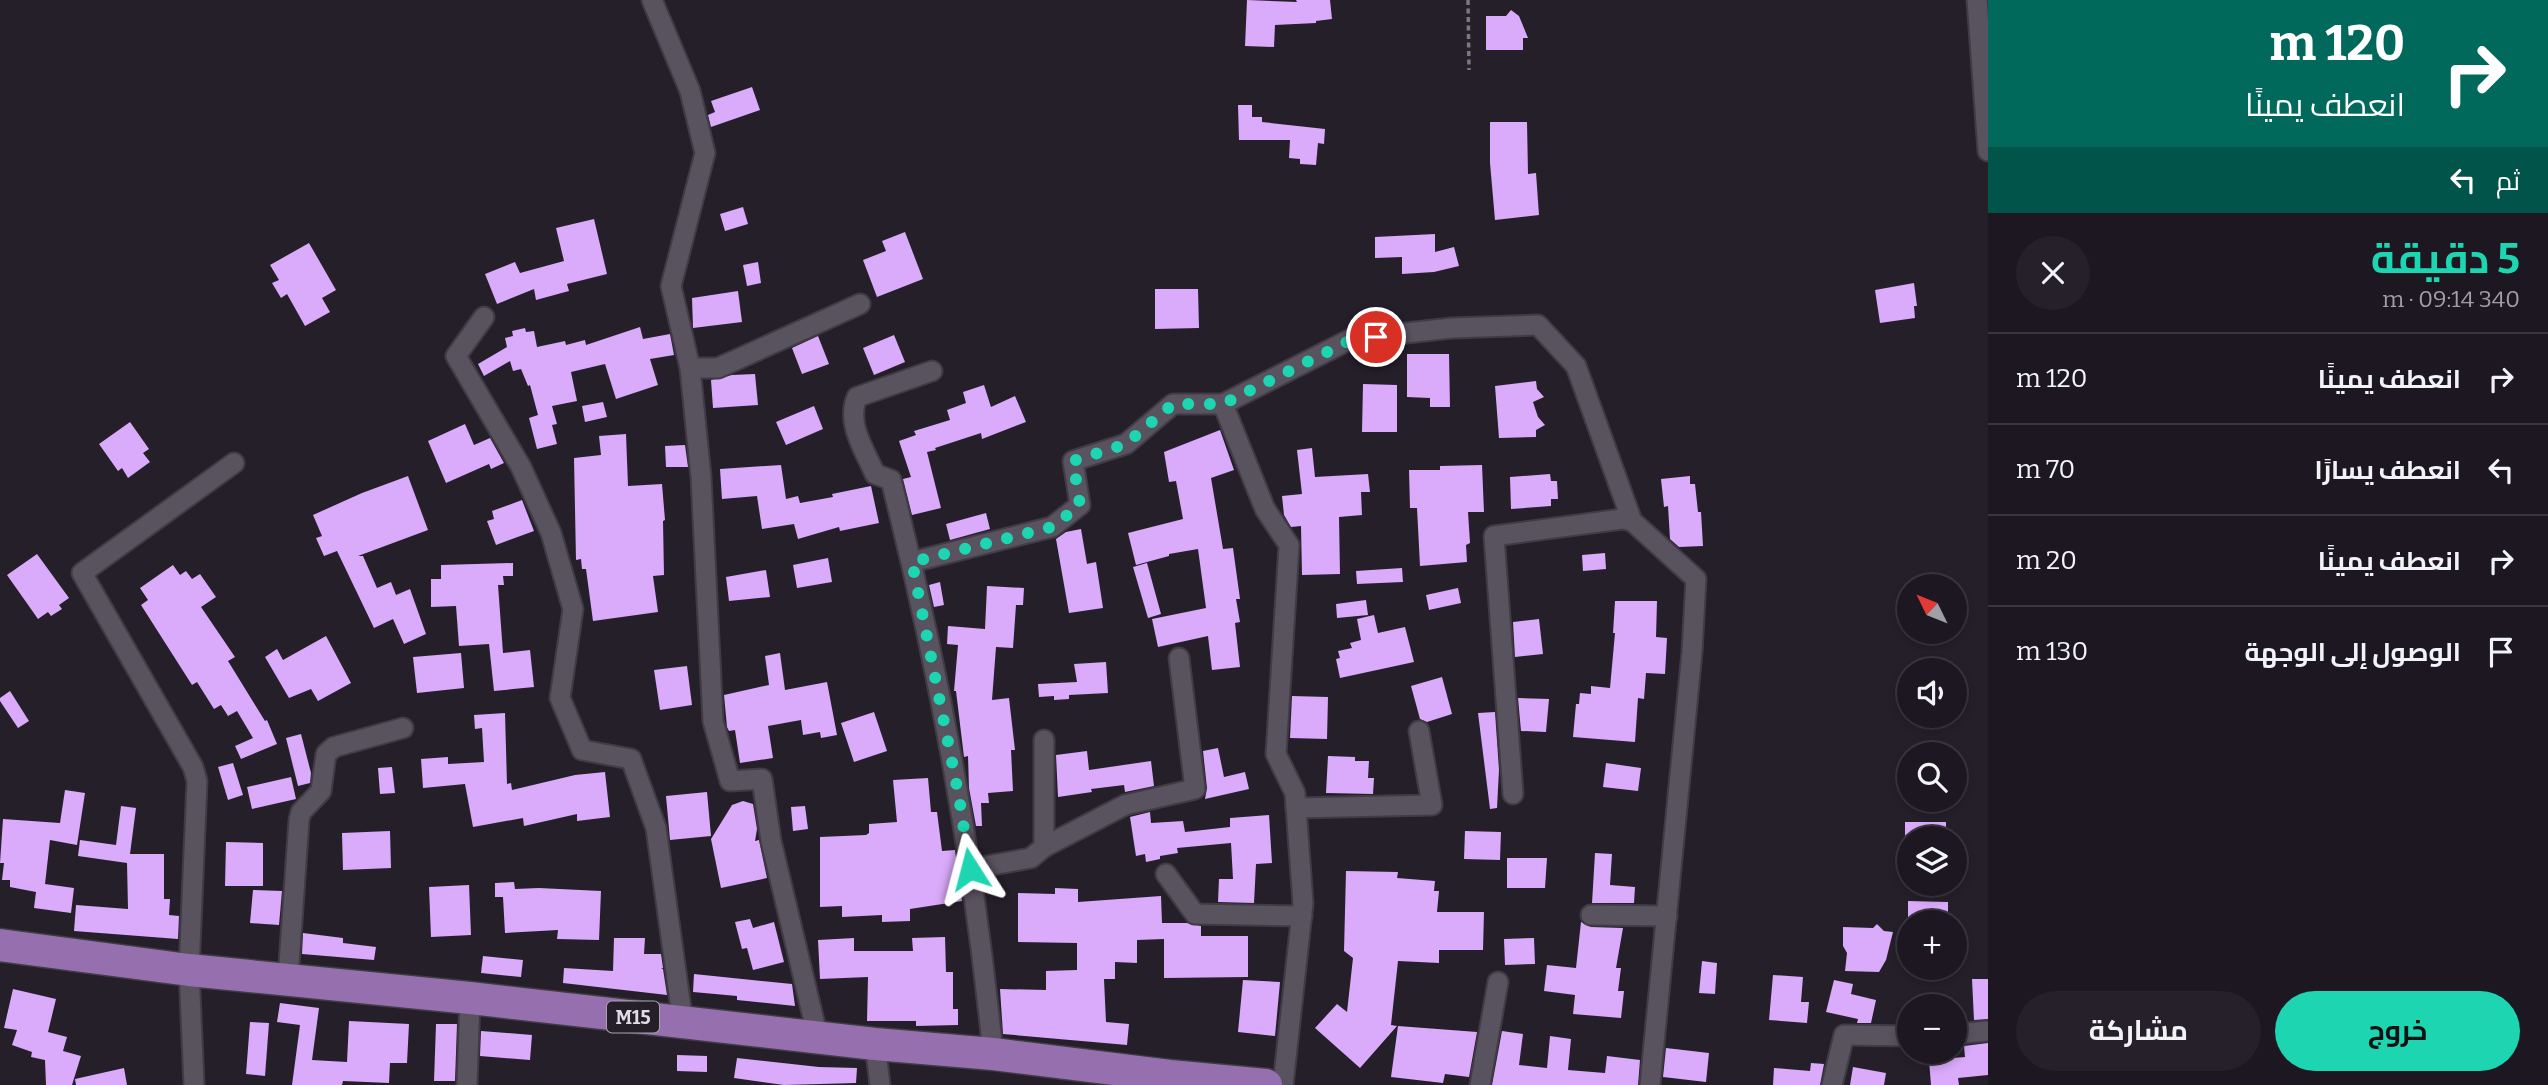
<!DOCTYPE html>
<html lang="ar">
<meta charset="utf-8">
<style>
body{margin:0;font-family:Bitter,Cairo,serif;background:#252029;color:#f1f3f6;direction:rtl;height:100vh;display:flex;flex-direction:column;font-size:26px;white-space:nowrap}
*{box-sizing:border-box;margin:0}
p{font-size:23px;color:#a09fa5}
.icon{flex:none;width:38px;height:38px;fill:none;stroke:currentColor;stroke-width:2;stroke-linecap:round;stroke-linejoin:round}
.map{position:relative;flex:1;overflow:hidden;direction:ltr}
.details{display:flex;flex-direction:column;background:#1c1720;width:560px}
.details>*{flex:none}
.guide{background:#00695c;color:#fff;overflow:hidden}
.needle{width:46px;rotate:313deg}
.buttons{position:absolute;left:1897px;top:574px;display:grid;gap:14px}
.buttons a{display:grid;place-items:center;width:70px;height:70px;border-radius:50%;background:#1c1720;box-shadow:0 4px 10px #0003,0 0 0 2px #3a363e;font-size:35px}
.pin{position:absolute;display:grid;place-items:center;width:60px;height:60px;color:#fff;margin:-30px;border:4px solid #fff;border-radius:50%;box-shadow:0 2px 7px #0007}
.me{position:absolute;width:77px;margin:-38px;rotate:351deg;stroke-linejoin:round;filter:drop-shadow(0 0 5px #0008)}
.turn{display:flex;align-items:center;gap:24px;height:147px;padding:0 28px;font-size:32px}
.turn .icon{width:91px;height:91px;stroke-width:2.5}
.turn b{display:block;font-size:49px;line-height:60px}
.then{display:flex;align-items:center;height:66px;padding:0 28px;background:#0003;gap:14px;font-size:26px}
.round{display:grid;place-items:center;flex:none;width:74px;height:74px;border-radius:37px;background:#252029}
.summary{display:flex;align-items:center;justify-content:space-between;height:119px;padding:0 28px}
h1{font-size:42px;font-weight:700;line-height:52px;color:#1dd5b1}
.cta{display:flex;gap:14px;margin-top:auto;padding:14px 28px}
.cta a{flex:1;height:80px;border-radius:42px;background:#1dd5b1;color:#111;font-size:28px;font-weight:700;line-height:80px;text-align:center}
.cta a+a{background:#252029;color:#f1f3f6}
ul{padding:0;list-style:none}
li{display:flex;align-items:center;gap:21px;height:91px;padding:0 28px;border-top:2px solid #3a363e}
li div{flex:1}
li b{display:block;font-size:26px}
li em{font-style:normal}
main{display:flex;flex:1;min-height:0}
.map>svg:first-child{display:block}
.building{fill:#daaafb}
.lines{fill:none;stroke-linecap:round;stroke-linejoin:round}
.minor-casing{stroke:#413b45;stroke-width:23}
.trunk-casing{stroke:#413b45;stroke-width:35}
.path{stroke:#7b767f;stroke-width:3.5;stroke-dasharray:5 3.5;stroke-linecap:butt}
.minor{stroke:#59525f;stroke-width:19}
.trunk{stroke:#956fae;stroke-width:32}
.route{stroke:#1dd5b1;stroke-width:12;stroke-dasharray:0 21.6}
.labels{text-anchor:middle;stroke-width:7;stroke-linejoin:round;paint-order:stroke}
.shield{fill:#251f2a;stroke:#a9a4ad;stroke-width:2}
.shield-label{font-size:19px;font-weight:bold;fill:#e1dde5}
</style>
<main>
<section class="details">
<div class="guide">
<div class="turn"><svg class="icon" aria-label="right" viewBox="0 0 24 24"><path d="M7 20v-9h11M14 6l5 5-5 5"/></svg><div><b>120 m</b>انعطف يمينًا</div></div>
<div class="then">ثم<svg class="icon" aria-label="left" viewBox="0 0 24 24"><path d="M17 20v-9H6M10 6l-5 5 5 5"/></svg></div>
</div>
<div class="summary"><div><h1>5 دقيقة</h1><p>340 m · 09:14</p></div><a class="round"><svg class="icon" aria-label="close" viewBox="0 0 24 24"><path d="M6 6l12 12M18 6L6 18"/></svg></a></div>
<ul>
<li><svg class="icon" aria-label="right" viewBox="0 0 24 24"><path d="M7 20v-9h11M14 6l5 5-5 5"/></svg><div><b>انعطف يمينًا</b></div><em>120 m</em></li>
<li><svg class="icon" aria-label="left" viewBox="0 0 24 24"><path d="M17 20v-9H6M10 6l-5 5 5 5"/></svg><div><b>انعطف يسارًا</b></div><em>70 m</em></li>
<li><svg class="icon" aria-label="right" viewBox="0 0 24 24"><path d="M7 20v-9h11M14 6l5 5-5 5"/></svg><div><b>انعطف يمينًا</b></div><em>20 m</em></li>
<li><svg class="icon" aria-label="arrive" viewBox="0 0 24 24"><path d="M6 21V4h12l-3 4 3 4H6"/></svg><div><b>الوصول إلى الوجهة</b></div><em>130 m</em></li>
</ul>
<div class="cta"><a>خروج</a><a>مشاركة</a></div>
</section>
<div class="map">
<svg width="1988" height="1085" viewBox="0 0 1988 1085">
<rect width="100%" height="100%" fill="#251f2a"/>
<g class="building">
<path d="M1247,0L1297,2L1296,0H1330L1332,19L1316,21V23L1275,25L1274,47L1245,46Z"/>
<path d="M1511,10L1519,16L1528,38H1523V50H1486V16H1506Z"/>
<path d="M752,87L760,110L711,127L708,115L715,112L711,101Z"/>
<path d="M1238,105H1252V117H1262V122L1325,129L1324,144L1318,143L1316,165L1300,164V159L1289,158L1290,140H1239Z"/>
<path d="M1490,122H1527L1528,174L1536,173L1539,215L1495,220L1490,163Z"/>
<path d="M743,207L748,224L725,231L720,214Z"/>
<path d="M594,219L607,274L567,284L569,291L536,300L534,289L497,304L485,274L515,262L520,273L564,261L556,228Z"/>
<path d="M905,232L923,279L877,297L863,260L886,251L882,241Z"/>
<path d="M1435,234V252L1454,247L1459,266L1434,272L1402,274V257L1375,258V237Z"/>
<path d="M309,243L336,290L322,298L330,312L305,326L287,294L281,298L272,283L279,280L270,265Z"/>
<path d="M758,262L761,283L747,286L743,265Z"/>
<path d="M1914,283L1917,306H1914L1915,318L1880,323L1875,290Z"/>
<path d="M1155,289H1198L1199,328L1155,329Z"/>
<path d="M738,291L742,322L693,328L692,298Z"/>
<path d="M640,327L643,339L670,334L674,355L650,359L658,385L616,399L605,364L571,372L577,401L552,406L557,424L552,425L557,444L537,449L529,418L538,415L530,385L528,386L521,369L513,371L510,361L484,376L478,364L507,347L505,338L513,336L512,331L525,328L526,332L534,331L537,347L565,341L566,345L585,340L586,345Z"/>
<path d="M894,335L905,362L874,375L863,348Z"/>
<path d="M818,336L829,364L802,374L792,348Z"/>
<path d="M1407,354H1449L1450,407H1430V398L1407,397Z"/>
<path d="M755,374L758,405L713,408L711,380L732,375Z"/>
<path d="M1536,381L1537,389L1544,397L1533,402L1538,417L1545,425L1536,430V437L1499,438L1495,386Z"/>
<path d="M1363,384L1397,385V432H1362Z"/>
<path d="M984,385L991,407L1015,396L1026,422L982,439L981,433L935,448L936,450L927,452L941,508L912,515L903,479L911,477L899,441L916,435L914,431L950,420L947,410L966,403L963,392Z"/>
<path d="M603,402L607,417L585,422L582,406Z"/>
<path d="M814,406L823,429L786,445L776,422Z"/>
<path d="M130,422L149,449L143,453L150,462L128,478L122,468L118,471L99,444Z"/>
<path d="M465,424L474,445L490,438L504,463L491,469L489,464L446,483L428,441Z"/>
<path d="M1220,430L1234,470L1211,478L1223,549L1233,548L1240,599H1236L1240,622L1235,623L1240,667L1212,670L1208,636L1158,647L1152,619L1206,608L1198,549L1169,554V556L1136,565L1128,533L1183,519L1176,481L1169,482L1164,452Z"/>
<path d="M626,434L628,486L662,484L665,520L663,521L664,575L653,576L658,612L593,621L586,569H582L581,559L576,560L574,458L601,455L599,436Z"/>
<path d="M685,445L688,467H666L665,446Z"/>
<path d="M1312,448L1315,477L1368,474L1370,492H1361L1362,515L1339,517L1340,574L1302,575L1301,526L1291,527L1284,515L1282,496L1302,494L1297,450Z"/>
<path d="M781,465L786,499L798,496L800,503L833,497L832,494L871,486L879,523L840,531L839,527L798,539L794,524L762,529L757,496L722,499L720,469Z"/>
<path d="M1482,465L1484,512H1468L1470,543L1466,545L1467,562L1420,566L1417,508H1410L1409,470H1440V466Z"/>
<path d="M1550,474L1551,481H1557L1558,499H1551V506L1511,509L1510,477Z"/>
<path d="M408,476L428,530L358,556H363L377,588L391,582L396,595L410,589L426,634L404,644L393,619L374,628L337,551L324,556L316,538L322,536L313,515L362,493Z"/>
<path d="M1690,476V484H1695L1698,512H1701L1703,546L1679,547L1670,539L1668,506L1664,507L1661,479Z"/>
<path d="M522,500L534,531L496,545L487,521L494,519L492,511Z"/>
<path d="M986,513L990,529L950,540L946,524Z"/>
<path d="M1081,529L1087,564L1096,562L1103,608L1069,613L1056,539L1066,532Z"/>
<path d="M1605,553L1606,569L1583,571L1582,555Z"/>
<path d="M37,554L69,598L59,605L62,609L51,616L48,612L38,619L7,575Z"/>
<path d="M828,558L832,582L797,588L793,565Z"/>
<path d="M513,563V576H503L504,585H498L503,653L530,650L534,687L494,691L489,644L459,646L456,606L431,607V579H441V565Z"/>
<path d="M1147,563L1161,614L1148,618L1133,567Z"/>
<path d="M173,565L180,575L186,571L192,579L200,574L216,597L201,607L235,657L228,661L265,721L267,720L277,744L241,759L235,746L253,738L237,711L228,716L221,705L214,709L197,682L192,685L141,605L148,600L140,588Z"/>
<path d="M1402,568L1403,582L1357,584L1356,571Z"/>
<path d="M766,570L770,597L729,601L726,577Z"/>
<path d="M940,582L944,605L934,607L929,585Z"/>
<path d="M987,586L1024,588L1023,605H1016L1013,648L996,647L992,700L1009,698L1015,750H1011L1013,791L988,793L989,803H981L982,826H976L969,788L968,756L964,757L956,691H954L958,645L947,644L948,626L985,629Z"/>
<path d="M1458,588L1461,603L1429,610L1426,595Z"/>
<path d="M1366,600L1368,615L1337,618L1336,604Z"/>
<path d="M1615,601H1657L1656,637L1667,638L1665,674L1646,673L1644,699L1638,698L1635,742L1573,737L1576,704H1579L1580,693L1591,694V686L1610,688L1615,633H1613Z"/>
<path d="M1374,615L1378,633L1405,627L1414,662L1340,678L1336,659L1340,658L1338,651L1352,648L1350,643L1361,640L1357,619Z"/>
<path d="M1539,619L1543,654L1515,657L1513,622Z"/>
<path d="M326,636L351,683L318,701L311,689L289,698L265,657L277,649L283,660Z"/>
<path d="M461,653L464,688L417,693L413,657Z"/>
<path d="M780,653L785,690L827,682L837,735L821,738L820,732L803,735L801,720L768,726L773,758L740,763L735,730L729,731L727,727L724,695L769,685L765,656Z"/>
<path d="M1106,662L1108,693L1069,695V699L1054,700V696L1039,697L1038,684L1077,682L1074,664Z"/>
<path d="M687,666L692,705L660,710L654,670Z"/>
<path d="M1442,677L1452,714L1427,722L1420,719L1411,686Z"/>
<path d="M10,691L29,721L18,728L0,701V698Z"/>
<path d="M1292,696L1328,697L1327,739L1290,738Z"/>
<path d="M1518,698L1549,699L1546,732L1521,731Z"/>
<path d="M874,712L887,751L854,762L841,723Z"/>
<path d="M1495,712L1499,770L1497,808L1490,809L1478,713Z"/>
<path d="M505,713L507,784L511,783L512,790L575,775L605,772L610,817L577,821V814L524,826L523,818L473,827L465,784L423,788L421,759L448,757V764L484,762L482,728L475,729L474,715Z"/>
<path d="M301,734L311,773L310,783L298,786L286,738Z"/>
<path d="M1218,748L1224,777L1245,772L1249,789L1205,799L1207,788L1203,751Z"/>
<path d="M1087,751L1089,770L1151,761L1154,786L1125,792L1124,785L1091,789L1092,792L1058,797L1056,755Z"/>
<path d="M1328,756L1355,757V761H1369L1368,778H1374L1373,794L1326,793Z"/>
<path d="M233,763L243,795L228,800L218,767Z"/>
<path d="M1606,763L1641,768L1638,791L1603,787Z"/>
<path d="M392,767L395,793L380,794L378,768Z"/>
<path d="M291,777L296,799L252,809L247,787Z"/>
<path d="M928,778L931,812H937L942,851L955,850L962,901L910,909V921L882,922V915L842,917V906L820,907V837L866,835L869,833V824L897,822L893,780Z"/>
<path d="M65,790L85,793L77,845L50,840L45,884L74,888L71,913L34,908L36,892L10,887V880H2L4,863H0L3,819L60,823Z"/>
<path d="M707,792L711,836L670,840L666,796Z"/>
<path d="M743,801L753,804L757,829L755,841L759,840L767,878L721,888L711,839L732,805Z"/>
<path d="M121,806L136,808L130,854H164V899H170L169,915L179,916L178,939L74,931L76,905L128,909L127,863L78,856L80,840L116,845Z"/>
<path d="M805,806L808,829L793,831L791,807Z"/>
<path d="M1150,812L1151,823L1183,821L1185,832L1230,827V818L1269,815L1272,863L1256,864L1254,903L1218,902L1219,879H1233L1231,843L1177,848L1178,853L1160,856V859L1146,862L1145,854L1136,856L1130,817Z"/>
<rect x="1905" y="822" width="41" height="16"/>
<path d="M390,831L391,868L343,870L342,833Z"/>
<path d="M1465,831L1501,832L1500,860L1464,859Z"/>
<path d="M226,842L263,843V886H225Z"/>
<path d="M1595,853L1612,854L1610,885L1635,887L1634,903H1592Z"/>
<path d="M1507,858H1547L1545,888H1507Z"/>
<path d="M1346,871L1398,872L1397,878L1435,881L1434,891H1439L1437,912H1484L1483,950H1439V963L1398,961L1391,1025L1397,1026L1360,1068L1315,1028L1337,1004L1347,1012L1353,958L1344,951Z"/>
<path d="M514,882L515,889L539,888L601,891L599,940L557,939L558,930L505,933L503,897H495V883Z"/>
<path d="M469,885L471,935L431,937L429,887Z"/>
<path d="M1055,888L1078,889V902L1161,896L1162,923H1187L1201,926V936H1248V977L1164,978V939L1137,940V963L1115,962V979H1104L1106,1022L1129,1024L1127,1045L1003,1034L1000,989L1046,990V971L1077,970V943L1018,942V893L1055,894Z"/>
<path d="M253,890L282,891L279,925L250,923Z"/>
<path d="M1908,901L1948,902V922H1908Z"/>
<path d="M750,919L753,928L774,922L784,962L753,970L747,948L742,949L735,922Z"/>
<path d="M1581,922L1591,927L1623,928L1616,968H1621L1618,991H1624L1621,1018L1573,1014L1575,995L1544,991L1547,965L1576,968Z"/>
<path d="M1877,924L1884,931L1893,932L1886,960L1879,972L1845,971L1847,953L1843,946V927L1873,928Z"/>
<path d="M303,933L343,938V943L376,947L374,960L302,954Z"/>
<path d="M945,937L946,972H953V1009H958V1025L916,1026V1021H867L868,977L820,979L818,940L854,938V951H913L912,938Z"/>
<path d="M614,938H645L644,954H661L663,968L661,969H663L667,995L563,983L564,968L613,971Z"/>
<path d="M1534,938L1535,964L1505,965L1504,939Z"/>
<path d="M483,956L523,960L521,977L481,973Z"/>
<path d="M1702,961L1717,963L1715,994L1699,993Z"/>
<path d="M694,974L792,984L795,1006L737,1000V996L693,992Z"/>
<path d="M1773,975L1803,977L1801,1002H1809L1807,1023L1769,1020Z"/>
<path d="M1972,979H1988V1019L1974,1020Z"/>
<path d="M1243,980L1280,982L1275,1036L1238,1032Z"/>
<path d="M1834,980L1853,984L1851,994L1876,1000L1871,1023H1857L1858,1019L1826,1012Z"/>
<path d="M13,989L56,999L48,1032L67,1037L63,1051L81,1056L72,1085H46L45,1060L31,1057L32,1052L12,1045L17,1030L4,1028Z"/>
<path d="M280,1003L319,1008L312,1060L347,1062L349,1021L409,1024L407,1063H390L389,1083L343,1081L342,1085H292L300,1025L277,1022Z"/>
<path d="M250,1022L269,1023L265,1076L246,1074Z"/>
<path d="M436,1024H457L455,1081H434Z"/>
<path d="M1398,1026L1477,1032L1469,1077L1445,1074L1443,1083L1391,1077Z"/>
<path d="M481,1031L532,1035L530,1060L480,1056Z"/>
<path d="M1502,1031L1523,1034L1519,1065L1547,1068L1550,1036L1571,1039L1568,1070L1605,1073L1607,1056L1640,1060L1638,1085H1492Z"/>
<path d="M1988,1043V1075L1958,1078L1959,1085H1931L1929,1060L1965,1057L1964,1046Z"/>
<path d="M1666,1048L1709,1053L1706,1082L1663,1077Z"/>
<path d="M677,1055L707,1056V1072L677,1071Z"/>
<path d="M737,1058L819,1067L857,1068L856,1083L784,1085L734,1078Z"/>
<path d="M1811,1063L1824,1064L1820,1085H1773L1774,1068L1810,1071Z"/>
<path d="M1853,1067L1886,1073L1884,1085H1850Z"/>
<path d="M124,1068L127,1085H76L75,1079Z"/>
</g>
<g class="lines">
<g class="minor-casing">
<g id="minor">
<path d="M652,0L690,91L705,153L671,286L690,368L701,477L713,721L730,781L762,779L771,841L818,1038"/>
<path d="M1977,0L1988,151"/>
<path d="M484,317L456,356L521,467L551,533L573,609L560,698L582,750L631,759L656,828L683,1023"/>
<path d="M690,368H718L860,304"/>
<path d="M932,371L857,397C846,423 864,449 875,474L891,480C939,669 974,860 993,1054"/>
<path d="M1223,404L1265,509L1289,545L1276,754L1295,793L1303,903L1283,1085"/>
<path d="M912,562L1052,527L1080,505L1073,461L1126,444L1173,404H1223L1351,339L1452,328L1538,325L1576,366L1632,521L1696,579L1692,652L1650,1085"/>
<path d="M1513,794L1494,536L1622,519L1632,521"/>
<path d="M1296,808L1432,805L1419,731"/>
<path d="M1044,847V740"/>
<path d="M970,869L1031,858L1044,847L1125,805L1195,789L1179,658"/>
<path d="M1166,874L1195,914L1302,916"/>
<path d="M1591,915L1667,916"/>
<path d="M288,979L299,820L301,812L321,791L326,754L334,747L403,728"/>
<path d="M1955,1034L1988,1031"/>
<path d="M875,1044L880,1085"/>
<path d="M194,1085L189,970L197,781L193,767L82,573L234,463"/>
<path d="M467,1085L470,998"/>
<path d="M1480,1085L1498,982"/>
<path d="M1832,1085L1844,1035L1909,1036"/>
</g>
</g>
<g class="trunk-casing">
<path id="trunk" d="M0,945L189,970L470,998L875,1044L993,1054L1170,1076L1266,1085"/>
</g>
<path class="path" d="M1468,0L1469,70"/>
<use href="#minor" class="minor"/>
<use href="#trunk" class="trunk"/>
</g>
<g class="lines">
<path class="route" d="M970,869L959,797L912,562L1052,527L1080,505L1073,461L1126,444L1173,404H1223L1351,340L1376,337"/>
</g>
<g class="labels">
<rect class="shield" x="607" y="1001.5" width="52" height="31" rx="5"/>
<g class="shield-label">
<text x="633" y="1024">M15</text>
</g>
</g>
</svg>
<div class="buttons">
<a><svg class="needle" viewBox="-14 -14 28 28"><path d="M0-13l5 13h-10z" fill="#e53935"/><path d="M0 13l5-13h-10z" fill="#a09fa5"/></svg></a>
<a><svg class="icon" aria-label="sound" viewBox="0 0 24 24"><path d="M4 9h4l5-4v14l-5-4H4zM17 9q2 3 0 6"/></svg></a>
<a><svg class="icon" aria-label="search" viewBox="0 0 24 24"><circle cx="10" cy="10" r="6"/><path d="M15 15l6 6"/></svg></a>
<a><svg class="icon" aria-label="layers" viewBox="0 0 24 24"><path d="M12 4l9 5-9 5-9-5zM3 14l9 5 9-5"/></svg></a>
<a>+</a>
<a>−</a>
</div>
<div class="pin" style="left:1376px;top:337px;background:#d93025"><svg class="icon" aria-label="arrive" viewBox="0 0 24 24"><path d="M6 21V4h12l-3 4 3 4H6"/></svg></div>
<svg class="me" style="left:970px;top:869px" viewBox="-20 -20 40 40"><path d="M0-17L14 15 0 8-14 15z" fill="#1dd5b1" stroke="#fff" stroke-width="4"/></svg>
</div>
</main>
